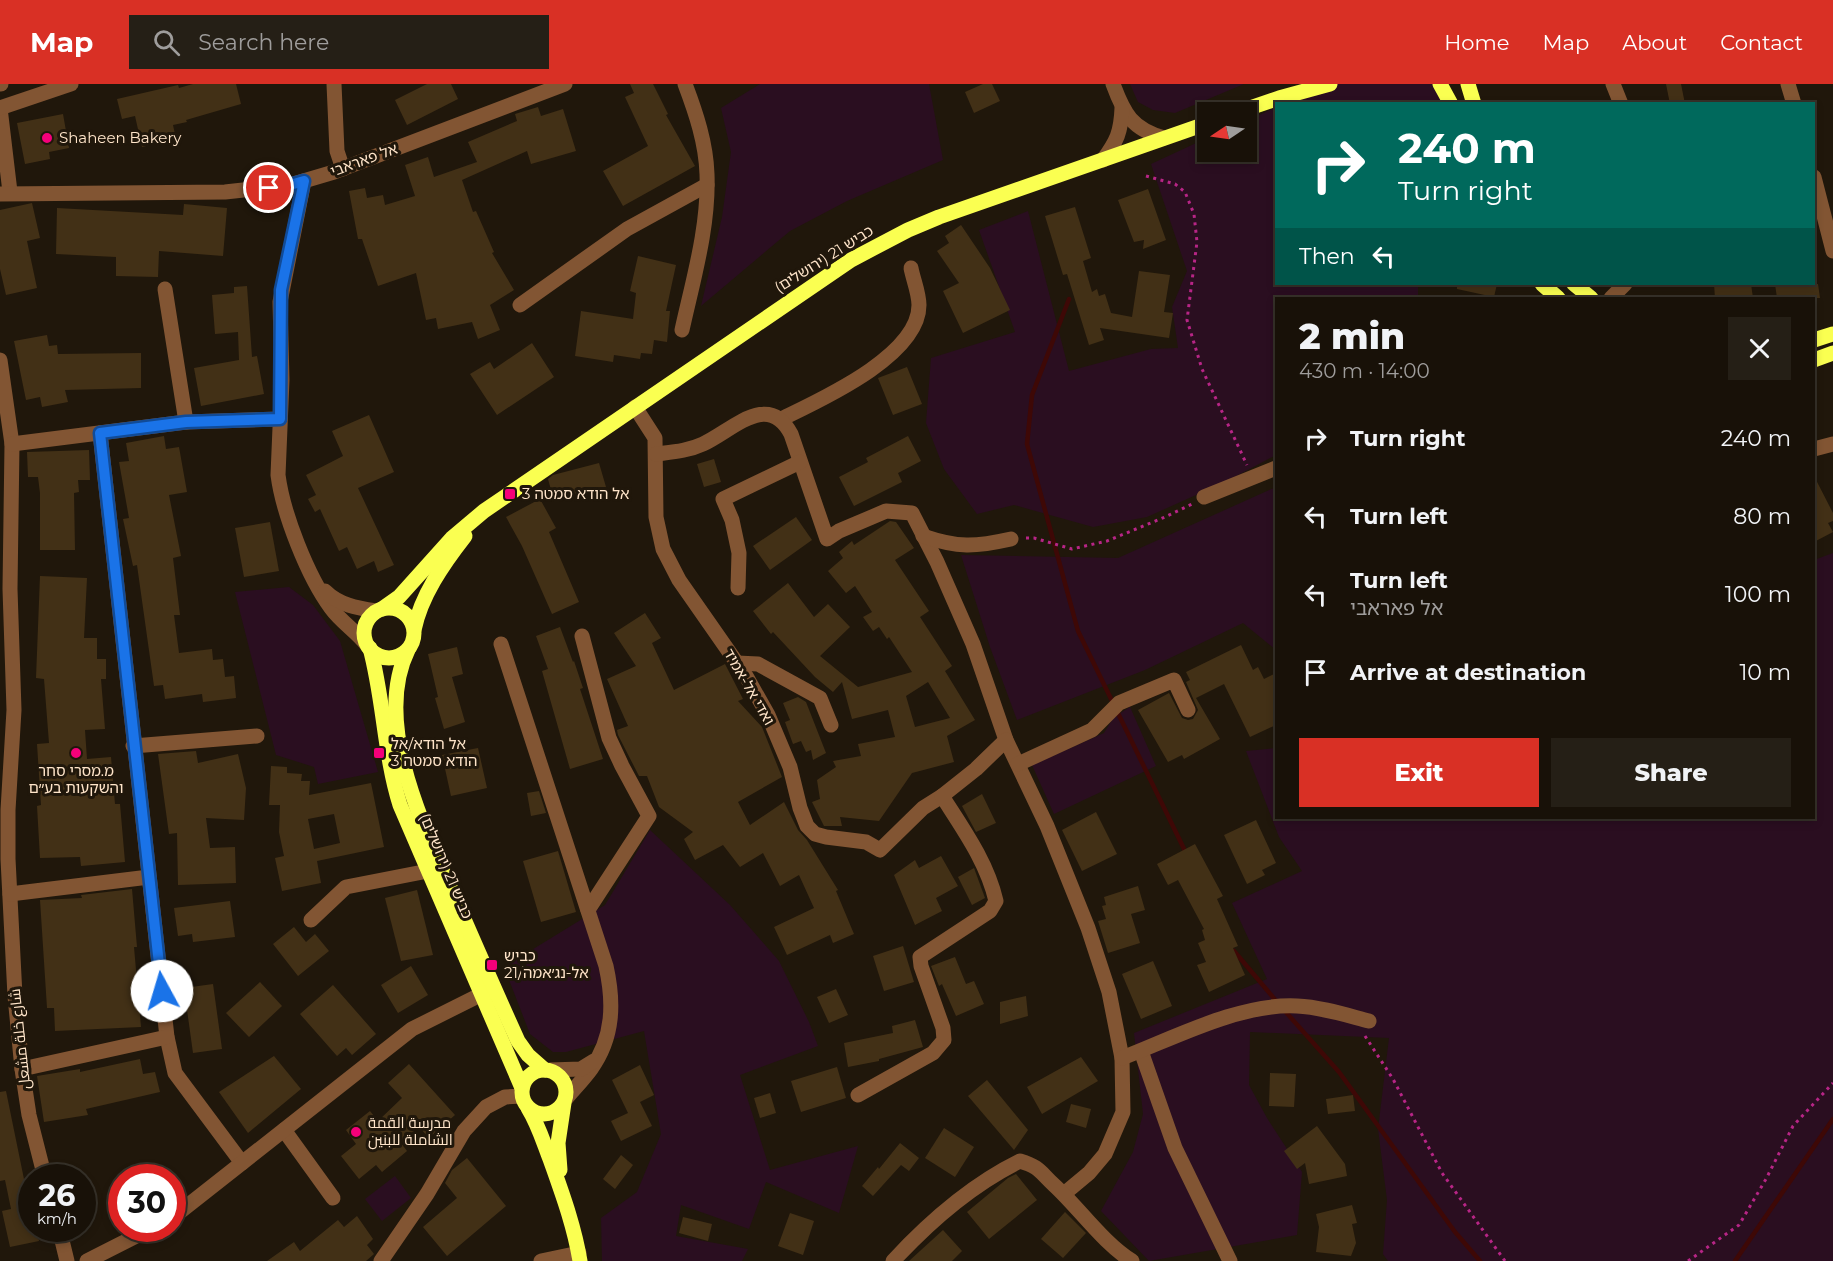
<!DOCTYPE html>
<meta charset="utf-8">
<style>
body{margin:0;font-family:Montserrat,Cairo,"Noto Sans Hebrew",sans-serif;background:#251f16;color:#f1f3f6;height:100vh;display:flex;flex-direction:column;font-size:22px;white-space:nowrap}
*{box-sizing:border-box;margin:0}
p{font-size:20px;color:#9f9d9c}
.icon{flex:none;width:33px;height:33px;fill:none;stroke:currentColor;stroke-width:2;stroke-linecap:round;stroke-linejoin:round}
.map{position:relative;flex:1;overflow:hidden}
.side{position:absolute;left:1275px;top:213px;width:540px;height:522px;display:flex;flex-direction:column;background:#181108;border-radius:0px;box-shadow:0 3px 9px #0003,0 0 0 2px #363129}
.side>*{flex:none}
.banner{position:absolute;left:1275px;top:18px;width:540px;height:183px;border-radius:0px;box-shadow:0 3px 9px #0003,0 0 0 2px #363129;background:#00695c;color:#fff;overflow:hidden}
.needle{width:39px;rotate:257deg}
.controls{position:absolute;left:1197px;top:18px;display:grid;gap:12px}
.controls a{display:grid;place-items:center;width:60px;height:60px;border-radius:0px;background:#181108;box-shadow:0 3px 9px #0003,0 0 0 2px #363129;font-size:30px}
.speed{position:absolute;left:18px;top:1080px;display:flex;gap:12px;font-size:30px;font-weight:700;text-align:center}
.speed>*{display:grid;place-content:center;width:78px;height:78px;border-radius:50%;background:#181108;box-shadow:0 3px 9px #0003,0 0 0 2px #363129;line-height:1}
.speed small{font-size:15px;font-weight:400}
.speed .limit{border:9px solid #d22;background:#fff;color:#111}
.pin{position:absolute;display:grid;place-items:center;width:51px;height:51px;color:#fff;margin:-26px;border:3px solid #fff;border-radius:50%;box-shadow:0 2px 6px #0007}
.me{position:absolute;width:66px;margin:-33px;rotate:354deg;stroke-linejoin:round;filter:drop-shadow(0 0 4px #0008)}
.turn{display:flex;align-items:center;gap:21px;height:126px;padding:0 24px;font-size:27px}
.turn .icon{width:78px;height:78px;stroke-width:2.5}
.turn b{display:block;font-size:42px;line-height:51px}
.then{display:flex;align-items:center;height:57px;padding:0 24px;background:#0003;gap:12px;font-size:22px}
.round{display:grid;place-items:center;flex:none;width:63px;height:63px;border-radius:0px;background:#251f16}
.overview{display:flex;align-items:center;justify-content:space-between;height:102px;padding:0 24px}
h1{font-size:36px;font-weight:800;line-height:45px}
.cta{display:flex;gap:12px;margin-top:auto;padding:12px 24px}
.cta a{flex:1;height:69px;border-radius:0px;background:#d93025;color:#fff;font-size:24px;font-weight:800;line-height:69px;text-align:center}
.cta a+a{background:#251f16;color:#f1f3f6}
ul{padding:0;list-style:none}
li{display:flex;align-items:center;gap:18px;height:78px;padding:0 24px}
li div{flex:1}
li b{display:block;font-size:22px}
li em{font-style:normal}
header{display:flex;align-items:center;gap:36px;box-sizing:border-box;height:84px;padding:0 30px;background:#d93025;color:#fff}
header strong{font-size:28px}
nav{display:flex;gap:33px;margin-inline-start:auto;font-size:21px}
.search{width:420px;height:54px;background:#251f16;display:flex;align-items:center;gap:15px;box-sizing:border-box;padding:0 21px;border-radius:0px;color:#9f9d9c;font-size:22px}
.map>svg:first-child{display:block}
.green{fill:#2a0e20}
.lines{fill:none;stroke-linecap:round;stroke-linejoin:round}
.stream{stroke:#3e0806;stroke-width:4.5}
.building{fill:#423016;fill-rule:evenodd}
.path{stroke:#b72586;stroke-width:3;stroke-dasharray:3 4.5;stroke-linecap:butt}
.minor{stroke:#825533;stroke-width:15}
.major{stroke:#faff51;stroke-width:15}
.route-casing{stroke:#114b97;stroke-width:15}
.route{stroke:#1a73e8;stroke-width:10}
.poi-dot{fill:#f5007a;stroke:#20170b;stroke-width:2}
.labels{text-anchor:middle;stroke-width:6;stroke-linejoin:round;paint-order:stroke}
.poi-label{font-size:15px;fill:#ffe5ca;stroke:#20170b;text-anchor:start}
.street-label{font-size:15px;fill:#ffe5ca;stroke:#20170b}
</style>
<header>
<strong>Map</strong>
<div class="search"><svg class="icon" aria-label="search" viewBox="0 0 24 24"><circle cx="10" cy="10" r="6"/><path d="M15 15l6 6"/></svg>Search here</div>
<nav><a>Home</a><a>Map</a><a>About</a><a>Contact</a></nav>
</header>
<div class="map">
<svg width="1833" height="1177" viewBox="0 0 1833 1177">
<rect width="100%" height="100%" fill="#20170b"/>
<g class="green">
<path d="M760,0H929L943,76L847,117L790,147L701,222L722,133L731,68L721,24Z"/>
<path d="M1130,0H1244L1175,29L1153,26L1138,18Z"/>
<path d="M1327,0H1440L1449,20H1285Z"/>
<path d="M1276,23V200H1418V214H1276V371L1225,398L1147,433L1093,443L1014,421L977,430L944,385L926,339L931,274L1015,248L979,146L1028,127L1069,287L1151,265L1178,264L1172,223L1187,187L1151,80L1207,54L1208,68H1246L1247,37Z"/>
<path d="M1276,403V566L1243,539L1145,586L1017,636L990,563L961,471L1118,474Z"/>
<path d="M1833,469V1177H1388L1383,1170L1387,1116L1378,1045L1389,954L1250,948L1249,1001L1267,1034L1302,1088L1297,1151L1149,1177L1101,1127L1133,1068L1143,1030L1134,949L1267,895L1232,819L1302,787L1279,753L1246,667L1276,664V734H1814V476Z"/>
<path d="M289,503L313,521L340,557L378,688L318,700L314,683L276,671L235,508Z"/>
<path d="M1130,623L1156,682L1054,730L1032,681L1104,649L1114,633Z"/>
<path d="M650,746L730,821L779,877L809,938L818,962L740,991L770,1086L858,1062L839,1129L766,1098L749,1145L681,1121L676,1152L748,1165L742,1177H602L601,1134L637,1108L661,1050L644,947L566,968H553L530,950L504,883L605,821Z"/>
<path d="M395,1092L411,1114L382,1137L365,1115Z"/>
</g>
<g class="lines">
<g class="stream">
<path d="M1069,215L1032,311L1027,360L1078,547L1187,771"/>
<path d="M1234,867L1277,918"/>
<path d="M1284,926L1339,988L1455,1148L1480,1177"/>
<path d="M1735,1177L1833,1035"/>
</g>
</g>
<g class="building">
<path d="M193,0H236L241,20L186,36L187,38L173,41L176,55L142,63L135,32L122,35L117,15L178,1L179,4Z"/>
<path d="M427,0H451L458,15L407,41L395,16Z"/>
<path d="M630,0H653L668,30L666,31L695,82L623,122L603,87L648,62L625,13L634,9Z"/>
<path d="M983,0H992L1000,17L974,29L965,8Z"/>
<path d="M1666,0H1681L1685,20H1670Z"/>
<path d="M538,23L541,32L563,25L576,67L531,80L527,67L462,96L473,128L476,127L494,168L492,169L514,206L490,221L500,246L478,255L472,238L438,245L436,234L426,236L416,189L378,202L362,155H358L349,107L365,104L367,114L383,111L385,121L415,112L405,81L428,73L434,93L477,78L468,58L517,37L515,30Z"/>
<path d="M63,30L69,64L49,68L50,75L25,80L17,39Z"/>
<path d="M1148,105L1166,156L1143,165L1144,156L1134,158L1118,116Z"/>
<path d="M32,119L40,154L27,157L37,204L6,211L0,185V126Z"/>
<path d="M184,120L227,124L223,172L159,167L158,193L116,192V173L56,170L57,124L183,131Z"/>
<path d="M1075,123L1091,174L1083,177L1092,208L1097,205L1099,212L1105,210L1111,229L1132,233L1139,187L1170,191L1164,228L1173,229L1169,254L1100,244L1104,256L1089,261L1067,190L1063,191L1045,132Z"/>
<path d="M961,141L990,184L1010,226L963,249L943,207L959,199L937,167L949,159L945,152Z"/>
<path d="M638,172L676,181L666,227H670L667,258L654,256L652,270L641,269L640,275L614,271L613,278L575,272L581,227L633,235L636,209L630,207Z"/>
<path d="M1457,200H1497L1494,213L1457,205Z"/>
<path d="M1714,200H1751L1753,214H1715Z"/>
<path d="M1775,200H1818L1820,214H1777Z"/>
<path d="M247,202L252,273L257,272L264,310L201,322L194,284L239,276L238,248L215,250L212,211L234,209V203Z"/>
<path d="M47,251L49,262L57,261L58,270L141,269V304L65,306L68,318L42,323L40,313L26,316L14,257Z"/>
<path d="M532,259L554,293L497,331L470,290L490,278L494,285Z"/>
<path d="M907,283L922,320L893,331L878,294Z"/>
<path d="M369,331L394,388L358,404L394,481L378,488L374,477L357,485L347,463L339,467L320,425L315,428L308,415L316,411L306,391L343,372L332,347Z"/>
<path d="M164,352L166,365L179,363L187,408L169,411L181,472L173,474L180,531H174L179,569L212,565L213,576L223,575L225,593L234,592L236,614L203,618L202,610L165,615L163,601L154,602L137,481L133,482L123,435L129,434L119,378L129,377L126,359Z"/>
<path d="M908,352L921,377L898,389L902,398L854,422L839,393L868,378L866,374Z"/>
<path d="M89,366L90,396H78L79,408L74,409L75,466H40V409L38,393H28L27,368Z"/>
<path d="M714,375L721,398L704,403L697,380Z"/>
<path d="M599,379L606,403L554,417L548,395L553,391Z"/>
<path d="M1814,392L1833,429V437L1828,439L1833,448L1814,458Z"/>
<path d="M540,415L556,444L549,448L579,518L552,530L522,462L506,433Z"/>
<path d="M796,433L812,456L770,486L753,462Z"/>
<path d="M890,437L896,438L914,464L895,476L929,527L920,533L952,582L945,587L975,636L947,652L954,678L912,689L879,737L840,733L842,742H824L812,718L820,715L817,696L836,683L833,677L861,672L858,660L895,653L888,626L852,635L842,598L833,608L815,593L773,548L771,550L753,527L788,499L814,533L828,520L850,543L820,572L858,603L912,588L889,553L887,555L879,543L873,547L863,533L872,528L855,502L846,509L828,487L843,474L839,468L852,457L854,461ZM928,598L950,634L915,643L906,612Z"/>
<path d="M270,438L279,487L244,493L235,444Z"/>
<path d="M40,492L87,494L84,554H97V575H106V595H101L105,645L85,646L87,675L111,673L115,720H120L125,778L81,782L80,773L40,774L37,722L41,721L37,660L49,659L44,595L36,594Z"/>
<path d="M645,529L661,554L652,559L674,606L725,580L743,615L738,617L762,643L782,693L738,718L750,741L784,718L798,746L807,756L838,806L836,807L854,850L833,859L830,851L787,871L774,843L814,824L799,791L780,802L763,769L740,783L723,761L695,776L684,755L693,748L659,723L647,692H639L618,651L617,646L628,642L607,595L636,582L614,549Z"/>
<path d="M560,543L573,578L574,577L583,604L580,605L603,675L570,685L542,587L548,585L536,552Z"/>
<path d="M1241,561L1253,586L1258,583L1264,595L1276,589V641L1250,653L1224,600L1196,614L1220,655L1184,675L1182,671L1168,678L1138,626L1169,609L1182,634L1188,636L1193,635L1198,626L1186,598L1190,596L1186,588Z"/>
<path d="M457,563L463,590L452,593L465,638L444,645L435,614L438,613L428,570Z"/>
<path d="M798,613L806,618L826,669L813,676L811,666L806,668L801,657L793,660L785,638L790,636L783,619Z"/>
<path d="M478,664L487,704L451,712L442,671Z"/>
<path d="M196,667L198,679L238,670L246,704L244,736L206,734L210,764L235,763L236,799L178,801L177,749L169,750L158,670Z"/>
<path d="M271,682L287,683V689L302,690L301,697H310L309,711L371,699L384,763L317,777L321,799L282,807L275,774L284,772L279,748L280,721H269ZM334,730L340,759L314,765L308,735Z"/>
<path d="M539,707L546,729L531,732L527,709Z"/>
<path d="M982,710L996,739L976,748L962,722Z"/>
<path d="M1096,728L1117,770L1082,787L1062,746Z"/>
<path d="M1256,736L1276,779L1262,786L1265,791L1247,800L1224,751Z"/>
<path d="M1195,760L1223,812L1217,815L1238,862L1233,864L1245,891L1209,908L1197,881L1206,878L1198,859L1205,856L1202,846L1204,845L1178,796L1168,801L1157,780Z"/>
<path d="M558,767L576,828L541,838L523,777Z"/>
<path d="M941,772L958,802L936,814L942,827L915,841L894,791L915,776L919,784Z"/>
<path d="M974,784L985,814L972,821L958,793Z"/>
<path d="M1138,802L1145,826L1131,830L1140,859L1108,869L1098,837L1106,835L1102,822L1106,821L1104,813Z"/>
<path d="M132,805L137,863H134L141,943L55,947L54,924H47L40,816L82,814L81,811Z"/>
<path d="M417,806L433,871L401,877L385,814Z"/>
<path d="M230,817L235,853L193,858L192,850L178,852L174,824Z"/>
<path d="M294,843L306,858L315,850L329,867L298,892L273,860Z"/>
<path d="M903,862L914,898L884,907L873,872Z"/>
<path d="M955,873L966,900L974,897L984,920L956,932L942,900L939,902L931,882Z"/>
<path d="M1153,877L1172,922L1141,935L1122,890Z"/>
<path d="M411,882L428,911L398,929L381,901Z"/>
<path d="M260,898L282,922L249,953L226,929Z"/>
<path d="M213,900L222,965L193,969L184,904Z"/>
<path d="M333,901L376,950L352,971L346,964L337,972L300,930Z"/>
<path d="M836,905L848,931L829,939L817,913Z"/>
<path d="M1026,912L1028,932L1000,940V918Z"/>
<path d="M915,936L923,963L879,975V977L848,983L844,959L893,949L892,942Z"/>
<path d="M274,972L301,1005L248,1049L219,1008Z"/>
<path d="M1081,973L1098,997L1042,1030L1027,1003Z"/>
<path d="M140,975L143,990L155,988L160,1008L86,1025L88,1031L44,1038L37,992L80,985V988Z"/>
<path d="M409,980L455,1031L429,1054L419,1043L401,1059L407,1067L382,1088L376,1081L359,1095L341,1072L356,1060L346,1046L370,1027L378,1037L402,1014L388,999Z"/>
<path d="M640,981L654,1011L640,1018L652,1042L621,1057L611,1037L628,1029L612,996Z"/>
<path d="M837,983L846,1014L801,1028L791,997Z"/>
<path d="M1270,989L1296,990L1294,1023L1269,1022Z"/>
<path d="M987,996L1028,1046L1014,1066L968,1012Z"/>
<path d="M6,1007L25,1100H27L32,1121V1144H37L39,1157L10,1163L2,1127L11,1125L5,1096L0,1097V1008Z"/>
<path d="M770,1009L776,1029L760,1034L754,1014Z"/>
<path d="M1353,1011L1355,1027L1328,1030L1326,1015Z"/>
<path d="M1071,1020L1091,1025L1086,1044L1066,1038Z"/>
<path d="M1317,1042L1345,1080L1347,1092L1309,1100L1305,1079L1297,1085L1284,1067Z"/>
<path d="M944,1044L974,1063L955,1093L925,1074Z"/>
<path d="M900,1059L919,1074L909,1087L901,1081L873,1112L862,1102L878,1083L879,1085Z"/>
<path d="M621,1071L633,1081L615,1105L603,1095Z"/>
<path d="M467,1074L506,1122L447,1172L423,1143L457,1114L445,1099L452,1086Z"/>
<path d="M1016,1090L1037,1116L989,1155L967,1128L1008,1094Z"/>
<path d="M1352,1121L1357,1139L1352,1140L1356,1159L1351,1172L1316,1168L1319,1143L1316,1130Z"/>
<path d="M1065,1128L1086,1149L1063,1174L1041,1155Z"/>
<path d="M790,1129L814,1137L803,1171L778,1162Z"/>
<path d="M357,1132L373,1155L367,1161L374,1170L366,1177H267L294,1158L300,1167L338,1136L344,1143Z"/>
<path d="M683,1133L712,1140L708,1157L679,1149Z"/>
<path d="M943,1146L962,1167L952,1177H909Z"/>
</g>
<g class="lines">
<g class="path">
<path d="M1146,92L1175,100L1185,108L1194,130L1197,158L1187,236L1202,285L1247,381"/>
<path d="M1026,454H1034L1072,465L1107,457L1165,433L1192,420"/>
<path d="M1365,952L1393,995L1442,1089L1505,1177"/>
<path d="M1688,1177L1739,1141L1766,1095L1793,1042L1833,999"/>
</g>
<g class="minor">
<path d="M0,0H1"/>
<path d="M334,0L337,67L343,85"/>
<path d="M1113,0C1124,30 1132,45 1164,54"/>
<path d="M1613,0L1621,20"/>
<path d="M1788,0L1794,20"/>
<path d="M0,24L10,108"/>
<path d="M0,24L71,0"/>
<path d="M1103,76C1117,57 1121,48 1122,24"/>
<path d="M1814,93L1833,167"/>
<path d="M304,97L280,218L282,296L278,391C283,430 308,493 331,524C341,538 356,547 367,561"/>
<path d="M0,110L225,108L290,101L334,88L565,0"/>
<path d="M165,205L186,338"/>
<path d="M1611,214L1625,200"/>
<path d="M520,221L627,145L707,101"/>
<path d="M682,246C693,196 709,143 707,90C706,59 696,29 685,0"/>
<path d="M0,276L12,360L10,505L14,626L8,726V775L15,912L22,985L29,1031L45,1094"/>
<path d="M635,323L655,354L656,433L663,465L679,496L746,592L768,631L790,683L800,724L807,742L815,750L826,753L866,758L880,766L923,724L942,712"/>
<path d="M781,335C820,316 919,272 919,221C919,209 913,195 911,184"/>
<path d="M100,349L167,953L175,989L242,1079"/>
<path d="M12,360L186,338L280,335"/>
<path d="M1814,365L1833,360"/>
<path d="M656,370C672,368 688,367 703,360C732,347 768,306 791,350L827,455L839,447L886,427L912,429L937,478L973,560L1006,656L1047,742L1088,844L1109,908L1122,974L1123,1028L1105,1070L1089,1089L1065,1109"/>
<path d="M1204,413L1276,384"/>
<path d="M923,452C958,464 975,463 1011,455"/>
<path d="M738,504L739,469L732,436L723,415L800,378"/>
<path d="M325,507C339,521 357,524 376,527"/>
<path d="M582,552L609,654L622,682L649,732L588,826"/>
<path d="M501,560L606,882C614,918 614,953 591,985C583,996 573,1006 564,1017"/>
<path d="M737,579L758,580L820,614L831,641"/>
<path d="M133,662L257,652"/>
<path d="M1018,680L1092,646L1119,619L1174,596L1188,626"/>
<path d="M10,810L149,793"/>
<path d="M311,836L346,803L428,787"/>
<path d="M1141,967L1175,1064L1230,1177"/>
<path d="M1122,974C1174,954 1240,919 1297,922C1321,923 1346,931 1369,937"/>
<path d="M22,985L167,953"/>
<path d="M550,986L581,985L594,977"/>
<path d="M858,1011L933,969L944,956L943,944L921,882L920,873L990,827L996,817C987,778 963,745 942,712L976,685L1006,656"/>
<path d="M284,1046L333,1114"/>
<path d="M172,1134L412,945L482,910"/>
<path d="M59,1144L67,1177"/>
<path d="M87,1177L152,1144"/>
<path d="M381,1177L427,1110L464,1047L486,1023L505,1013L522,1012"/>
<path d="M541,1177L579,1169"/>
<path d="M893,1177C930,1137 971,1101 1020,1077C1040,1083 1040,1088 1054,1101C1079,1124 1104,1160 1132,1177"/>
</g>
<g class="major">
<path d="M1440,0L1451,20"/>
<path d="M1468,0L1474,20"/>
<path d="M1238,28L1279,14L1330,0"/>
<path d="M1542,200L1558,214"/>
<path d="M1574,200L1591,214"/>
<path d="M1814,256L1833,250"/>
<path d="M1814,276L1833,269"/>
<circle cx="389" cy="549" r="25"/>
<path d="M382,525L399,513L452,454L484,427L851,176L908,146L939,133L1208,39"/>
<path d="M414,546C421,512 443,480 465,452"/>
<path d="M370,564C384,616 384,670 400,721L522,1004"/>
<path d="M408,566C371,641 427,749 457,819C477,865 497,911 518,957L528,971L545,986"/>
<circle cx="544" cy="1008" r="22"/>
<path d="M528,1024C538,1040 543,1057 550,1075C562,1109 574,1141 580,1177"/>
<path d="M560,1086L558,1059L564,1019"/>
</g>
</g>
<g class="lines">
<g class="route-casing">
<path id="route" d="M162,907L100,349L186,338L280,335L281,206L304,97L290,101L269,104"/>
</g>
<use href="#route" class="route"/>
</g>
<g class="poi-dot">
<circle cx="47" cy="54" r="6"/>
<rect x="504" y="404" width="12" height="12" rx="3"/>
<circle cx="76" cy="669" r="6"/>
<rect x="373" y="663" width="12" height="12" rx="3"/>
<rect x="486" y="875" width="12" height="12" rx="3"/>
<circle cx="356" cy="1048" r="6"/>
</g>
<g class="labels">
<g class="poi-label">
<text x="59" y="59">Shaheen Bakery</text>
<text x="522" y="415">אל הודא סמטה 3</text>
<text x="391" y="665">אל הודא/אל<tspan x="391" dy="17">הודא סמטה 3</tspan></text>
<text x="76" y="692" text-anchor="middle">מ.מסרי סחר<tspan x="76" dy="17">והשקעות בע״ם</tspan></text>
<text x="504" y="877">כביש<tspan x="504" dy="17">21/אל-נג׳אמה</tspan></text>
<text x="368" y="1044">مدرسة القمة<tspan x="368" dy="17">الشاملة للبنين</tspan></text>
</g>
<g class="street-label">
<text transform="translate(364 76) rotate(-20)" y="5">אל פאראבי</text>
<text transform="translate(824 175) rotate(-32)" y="5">כביש 21 (ירושלים)</text>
<text transform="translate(749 603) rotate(60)" y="5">ואדי אל-אמיד</text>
<text transform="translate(446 782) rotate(67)" y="5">כביש 21 (ירושלים)</text>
<text transform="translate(20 955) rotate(-96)" y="5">شارع خلة مشعل</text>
</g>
</g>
</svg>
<div class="controls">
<a><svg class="needle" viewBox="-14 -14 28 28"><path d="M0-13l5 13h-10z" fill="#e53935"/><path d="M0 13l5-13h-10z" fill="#9f9d9c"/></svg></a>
</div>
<div class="speed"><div>26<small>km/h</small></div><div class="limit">30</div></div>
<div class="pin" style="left:269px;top:104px;background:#d93025"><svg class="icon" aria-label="arrive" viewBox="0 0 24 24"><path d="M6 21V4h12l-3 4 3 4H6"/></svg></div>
<svg class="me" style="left:162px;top:907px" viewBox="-20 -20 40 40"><circle r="19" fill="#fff"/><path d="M0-13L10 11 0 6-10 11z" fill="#1a73e8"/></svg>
<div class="banner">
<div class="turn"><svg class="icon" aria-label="right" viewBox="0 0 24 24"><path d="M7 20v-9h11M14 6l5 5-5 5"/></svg><div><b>240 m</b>Turn right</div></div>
<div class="then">Then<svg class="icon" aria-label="left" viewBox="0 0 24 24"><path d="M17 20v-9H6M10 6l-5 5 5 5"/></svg></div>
</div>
<section class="side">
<div class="overview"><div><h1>2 min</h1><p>430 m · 14:00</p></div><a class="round"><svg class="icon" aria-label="close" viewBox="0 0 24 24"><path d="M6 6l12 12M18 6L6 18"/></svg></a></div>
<ul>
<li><svg class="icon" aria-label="right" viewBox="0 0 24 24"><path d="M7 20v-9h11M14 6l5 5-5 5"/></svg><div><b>Turn right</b></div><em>240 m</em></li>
<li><svg class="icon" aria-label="left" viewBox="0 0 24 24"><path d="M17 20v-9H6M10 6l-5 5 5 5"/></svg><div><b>Turn left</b></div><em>80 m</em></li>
<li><svg class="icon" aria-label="left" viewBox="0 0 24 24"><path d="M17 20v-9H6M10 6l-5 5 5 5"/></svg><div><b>Turn left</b><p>אל פאראבי</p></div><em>100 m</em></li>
<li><svg class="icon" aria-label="arrive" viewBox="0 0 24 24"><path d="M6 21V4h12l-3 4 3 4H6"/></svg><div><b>Arrive at destination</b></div><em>10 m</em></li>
</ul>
<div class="cta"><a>Exit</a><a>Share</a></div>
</section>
</div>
